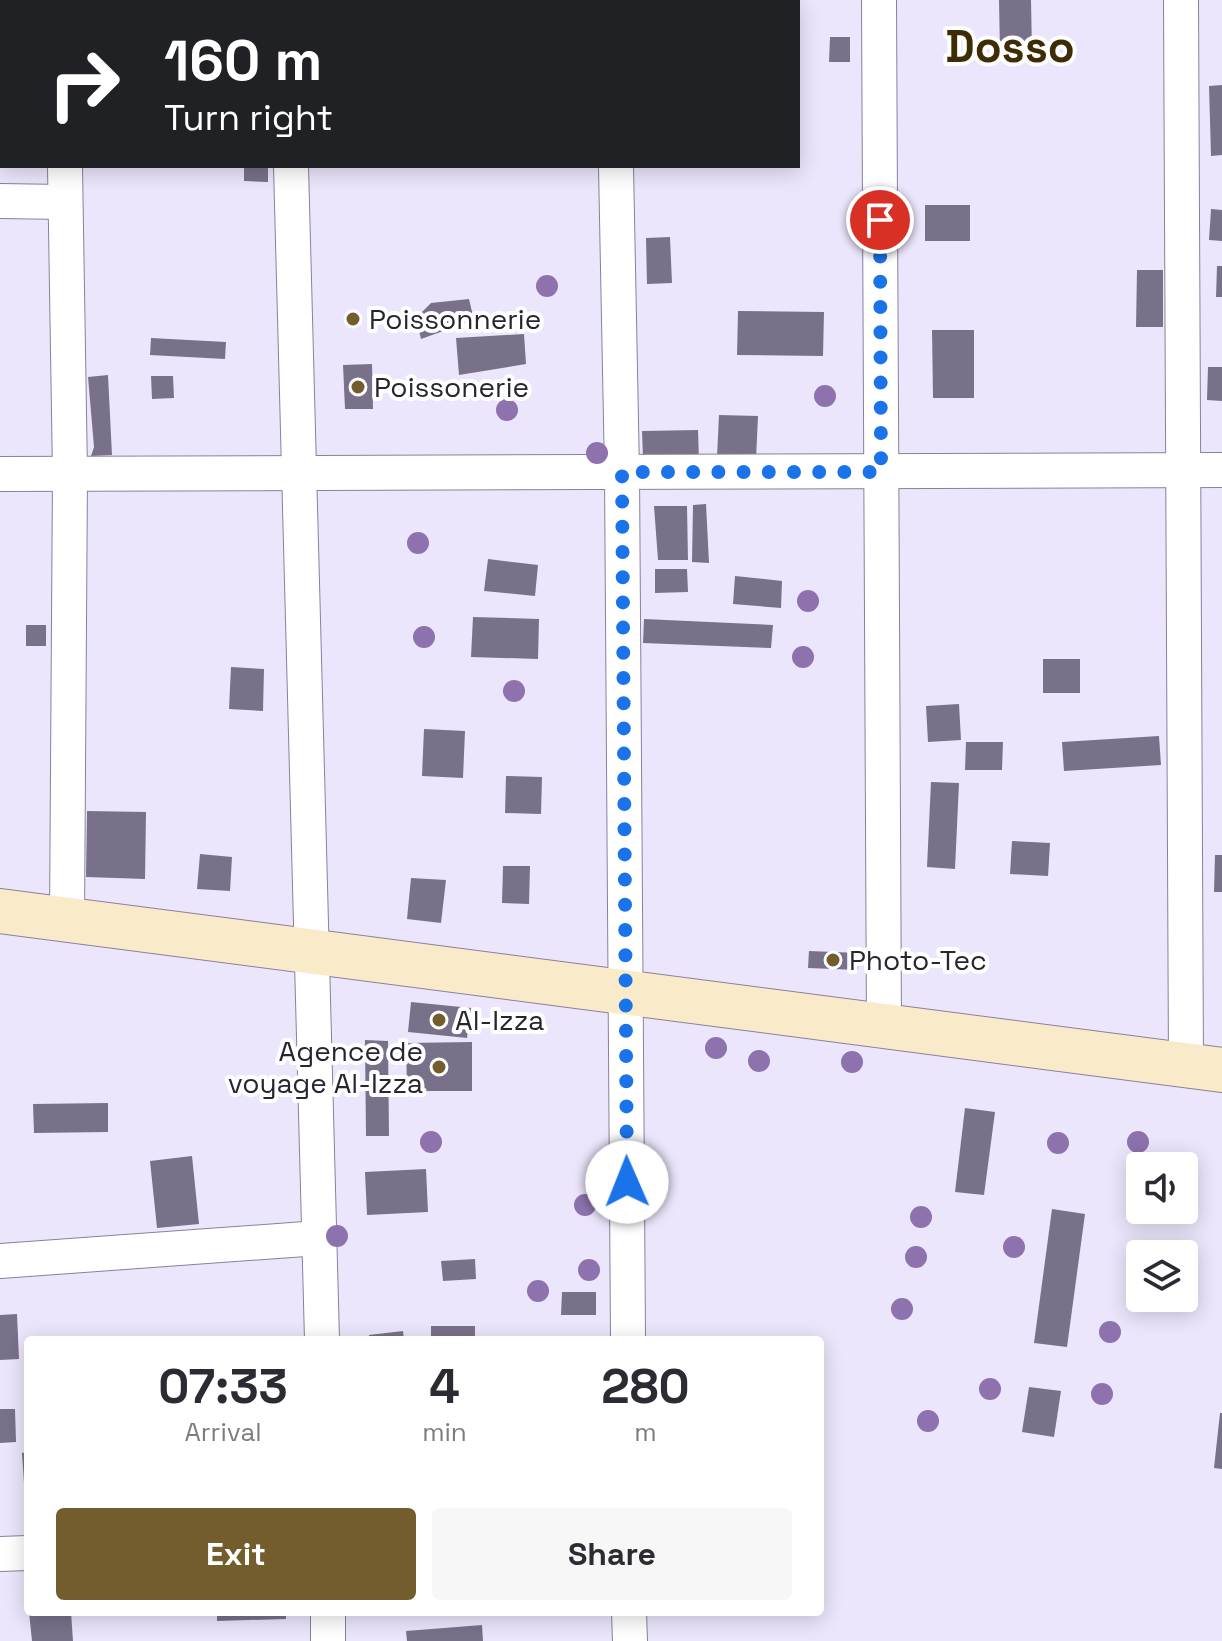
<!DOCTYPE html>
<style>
body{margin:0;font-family:"Space Grotesk",sans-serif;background:#f7f7f7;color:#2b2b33;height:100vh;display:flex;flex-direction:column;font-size:30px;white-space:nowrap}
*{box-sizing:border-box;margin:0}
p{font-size:26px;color:#7c7c81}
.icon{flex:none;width:44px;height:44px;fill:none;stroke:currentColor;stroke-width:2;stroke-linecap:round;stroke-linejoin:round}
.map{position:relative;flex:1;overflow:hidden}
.sheet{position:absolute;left:24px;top:1336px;width:800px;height:280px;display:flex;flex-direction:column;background:#fff;border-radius:8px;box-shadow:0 4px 20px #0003}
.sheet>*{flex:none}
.top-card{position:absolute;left:0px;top:0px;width:800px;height:168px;box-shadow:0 4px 20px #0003;background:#202124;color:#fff;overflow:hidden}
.fabs{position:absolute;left:1126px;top:1152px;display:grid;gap:16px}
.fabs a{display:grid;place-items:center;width:72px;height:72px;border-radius:8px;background:#fff;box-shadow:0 4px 20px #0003;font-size:40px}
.pin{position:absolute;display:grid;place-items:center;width:68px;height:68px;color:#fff;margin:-34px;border:4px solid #fff;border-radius:50%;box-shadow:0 2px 8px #0007}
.me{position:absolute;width:88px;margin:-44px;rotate:359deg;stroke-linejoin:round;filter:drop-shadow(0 0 6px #0008)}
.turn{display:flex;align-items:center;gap:28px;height:168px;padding:0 32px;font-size:36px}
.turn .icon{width:104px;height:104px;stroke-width:2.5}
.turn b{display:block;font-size:56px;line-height:68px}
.eta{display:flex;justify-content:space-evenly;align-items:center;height:136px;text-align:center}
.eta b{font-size:48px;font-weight:800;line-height:56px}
.primary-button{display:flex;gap:16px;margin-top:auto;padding:16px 32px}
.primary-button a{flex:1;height:92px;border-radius:8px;background:#745d2d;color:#fff;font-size:32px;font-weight:800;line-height:92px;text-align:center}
.primary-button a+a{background:#f7f7f7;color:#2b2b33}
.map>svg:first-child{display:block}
.building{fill:#79718a}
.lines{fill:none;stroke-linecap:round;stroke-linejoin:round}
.minor-casing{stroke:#89819b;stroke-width:36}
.secondary-casing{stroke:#89819b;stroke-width:46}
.minor{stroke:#fff;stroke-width:34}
.secondary{stroke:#f9eaca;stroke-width:44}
.tree{fill:#8d72ae}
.route{stroke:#1a73e8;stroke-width:14;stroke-dasharray:0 25.2}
.poi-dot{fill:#745d2d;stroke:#fff;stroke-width:3}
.labels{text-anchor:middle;stroke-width:8;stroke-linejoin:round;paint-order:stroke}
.poi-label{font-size:28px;fill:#292530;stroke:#fff;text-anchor:start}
.town-label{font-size:44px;font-weight:bold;fill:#3e2d04;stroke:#fff}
</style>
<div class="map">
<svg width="1222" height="1641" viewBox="0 0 1222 1641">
<rect width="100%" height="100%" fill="#ece6fc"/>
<g class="building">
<path d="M999,0H1031L1032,52H1000Z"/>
<path d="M830,37H850V62H829Z"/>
<path d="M1222,85V155L1211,156L1209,86Z"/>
<path d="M244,166H268V182L244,181Z"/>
<rect x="925" y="205" width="45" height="36"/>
<path d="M1211,209L1222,210V241L1209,240Z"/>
<path d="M670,237L672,283L647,284L646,238Z"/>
<path d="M1217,266H1222V297H1216Z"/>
<path d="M1137,270H1163V327H1136Z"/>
<path d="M469,299L474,320L421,339L416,318L431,303Z"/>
<path d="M738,311L824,312L823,356L737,355Z"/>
<path d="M932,330H974V398H933Z"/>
<path d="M524,334L526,364L459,375L456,338Z"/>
<path d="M151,338L226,342L225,359L150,355Z"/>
<path d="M372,364L373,409H345L343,365Z"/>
<path d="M1208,367H1222V401L1207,400Z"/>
<path d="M108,375L112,455L91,456L94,447L88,377Z"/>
<path d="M151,376H173L174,398L152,399Z"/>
<path d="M719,415L758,416L756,459L717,457Z"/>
<path d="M698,430L699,462L643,458L642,431Z"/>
<path d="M706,504L709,563L692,562L693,505Z"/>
<path d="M654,506H687L688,560H658Z"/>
<path d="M488,559L538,565L535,596L484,591Z"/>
<path d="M655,569H687L688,592L655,593Z"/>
<path d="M735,576L782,581L781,608L733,604Z"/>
<path d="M473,617L539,619L538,659L471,657Z"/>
<path d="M644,619L773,625L771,648L643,643Z"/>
<rect x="26" y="625" width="20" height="21"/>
<rect x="1043" y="659" width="37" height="34"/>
<path d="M231,667L264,669L263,711L229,709Z"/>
<path d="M959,704L961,740L928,742L926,706Z"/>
<path d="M424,729L465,731L463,778L422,776Z"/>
<path d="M1159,736L1161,765L1064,771L1062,742Z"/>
<path d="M966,742H1003L1002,770H965Z"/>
<path d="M506,776L542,777L541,814L505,813Z"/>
<path d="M931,782L959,783L955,869L927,867Z"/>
<path d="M87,811L146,812L145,879L86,877Z"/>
<path d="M1012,841L1050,843L1048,876L1010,874Z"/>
<path d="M200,854L232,857L230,891L197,889Z"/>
<path d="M1215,855H1222V892H1214Z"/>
<path d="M503,866H530L529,904L502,903Z"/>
<path d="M411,878L446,880L441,923L407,919Z"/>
<path d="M809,951L859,953L858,970L808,968Z"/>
<path d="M411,1002L471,1008L467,1038L408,1032Z"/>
<path d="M365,1040L388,1041L389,1136H366Z"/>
<path d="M472,1042V1091H407L406,1043Z"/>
<path d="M108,1103V1132L34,1133L33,1104Z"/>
<path d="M965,1108L995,1112L984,1195L955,1192Z"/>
<path d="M192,1156L199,1224L157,1228L150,1161Z"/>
<path d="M426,1169L428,1212L367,1215L365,1172Z"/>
<path d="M1052,1209L1085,1214L1067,1347L1034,1343Z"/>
<path d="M475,1259L476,1279L443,1281L441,1261Z"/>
<path d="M562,1292H596V1315H561Z"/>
<path d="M17,1314L19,1359L0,1360V1315Z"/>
<rect x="431" y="1326" width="44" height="14"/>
<path d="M403,1331L404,1340H369V1335Z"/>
<path d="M1029,1387L1061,1391L1054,1437L1022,1432Z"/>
<path d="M0,1409H15L16,1442L0,1443Z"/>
<path d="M1220,1413H1222V1469L1214,1468Z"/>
<path d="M28,1452V1512H26L22,1453Z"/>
<path d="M29,1612H71L73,1641H32Z"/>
<path d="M217,1612H286V1619L217,1621Z"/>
<path d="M482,1625L483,1641H407L406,1631Z"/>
</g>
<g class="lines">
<g class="minor-casing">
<g id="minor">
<path d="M64,0V2"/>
<path d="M287,0V2"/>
<path d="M613,0V2"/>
<path d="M879,0L884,1027"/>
<path d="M1181,0L1186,1066"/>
<path d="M65,166L70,474L67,920"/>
<path d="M291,166L322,1340"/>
<path d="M616,166L622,472L628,1340"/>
<path d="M0,201L65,202"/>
<path d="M0,474L1222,470"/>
<path d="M0,1261L319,1238"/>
<path d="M0,1554L28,1553"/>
<path d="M328,1612V1641"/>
<path d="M629,1612L630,1641"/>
</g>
</g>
<g class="secondary-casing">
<path id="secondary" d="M0,911L1222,1070"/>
</g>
<use href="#minor" class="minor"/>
<use href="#secondary" class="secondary"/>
</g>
<g class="tree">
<circle cx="547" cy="286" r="11"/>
<circle cx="825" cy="396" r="11"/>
<circle cx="507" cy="410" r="11"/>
<circle cx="597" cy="453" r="11"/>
<circle cx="418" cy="543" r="11"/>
<circle cx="808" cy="601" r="11"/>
<circle cx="424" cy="637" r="11"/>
<circle cx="803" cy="657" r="11"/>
<circle cx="514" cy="691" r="11"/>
<circle cx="716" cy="1048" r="11"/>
<circle cx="759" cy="1061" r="11"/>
<circle cx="852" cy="1062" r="11"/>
<circle cx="431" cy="1142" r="11"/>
<circle cx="1138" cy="1142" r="11"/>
<circle cx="1058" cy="1143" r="11"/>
<circle cx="585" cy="1205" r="11"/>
<circle cx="921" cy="1217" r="11"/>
<circle cx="337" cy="1236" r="11"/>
<circle cx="1014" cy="1247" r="11"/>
<circle cx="916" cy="1257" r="11"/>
<circle cx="589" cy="1270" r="11"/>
<circle cx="538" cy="1291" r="11"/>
<circle cx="902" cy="1309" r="11"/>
<circle cx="1110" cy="1332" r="11"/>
<circle cx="990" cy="1389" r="11"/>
<circle cx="1102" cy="1394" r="11"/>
<circle cx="928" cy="1421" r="11"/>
</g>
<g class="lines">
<path class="route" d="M627,1182L622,472H881L880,220"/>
</g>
<g class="poi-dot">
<circle cx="353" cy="319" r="8"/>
<circle cx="358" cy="387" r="8"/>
<circle cx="833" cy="960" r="8"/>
<circle cx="439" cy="1020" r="8"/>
<circle cx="439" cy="1067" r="8"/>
</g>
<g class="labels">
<g class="poi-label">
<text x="369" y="329">Poissonnerie</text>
<text x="374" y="397">Poissonerie</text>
<text x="849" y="970">Photo-Tec</text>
<text x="455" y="1030">Al-Izza</text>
<text x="423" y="1061" text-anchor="end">Agence de<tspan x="423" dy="32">voyage Al-Izza</tspan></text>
</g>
<g class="town-label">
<text x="1010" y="62">Dosso</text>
</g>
</g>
</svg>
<div class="fabs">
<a><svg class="icon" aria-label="sound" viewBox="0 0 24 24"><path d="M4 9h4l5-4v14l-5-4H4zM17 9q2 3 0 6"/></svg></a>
<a><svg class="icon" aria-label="layers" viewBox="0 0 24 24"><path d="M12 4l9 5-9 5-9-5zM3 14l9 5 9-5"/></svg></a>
</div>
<div class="pin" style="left:880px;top:220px;background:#d93025"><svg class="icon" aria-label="arrive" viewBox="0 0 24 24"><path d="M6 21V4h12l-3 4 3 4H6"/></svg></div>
<svg class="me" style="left:627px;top:1182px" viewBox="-20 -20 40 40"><circle r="19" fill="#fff"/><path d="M0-13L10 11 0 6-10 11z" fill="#1a73e8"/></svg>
<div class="top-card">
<div class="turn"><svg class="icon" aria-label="right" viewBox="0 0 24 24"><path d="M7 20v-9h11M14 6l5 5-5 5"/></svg><div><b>160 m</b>Turn right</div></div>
</div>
<section class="sheet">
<div class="eta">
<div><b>07:33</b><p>Arrival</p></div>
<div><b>4</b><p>min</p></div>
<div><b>280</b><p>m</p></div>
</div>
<div class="primary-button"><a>Exit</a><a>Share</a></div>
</section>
</div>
